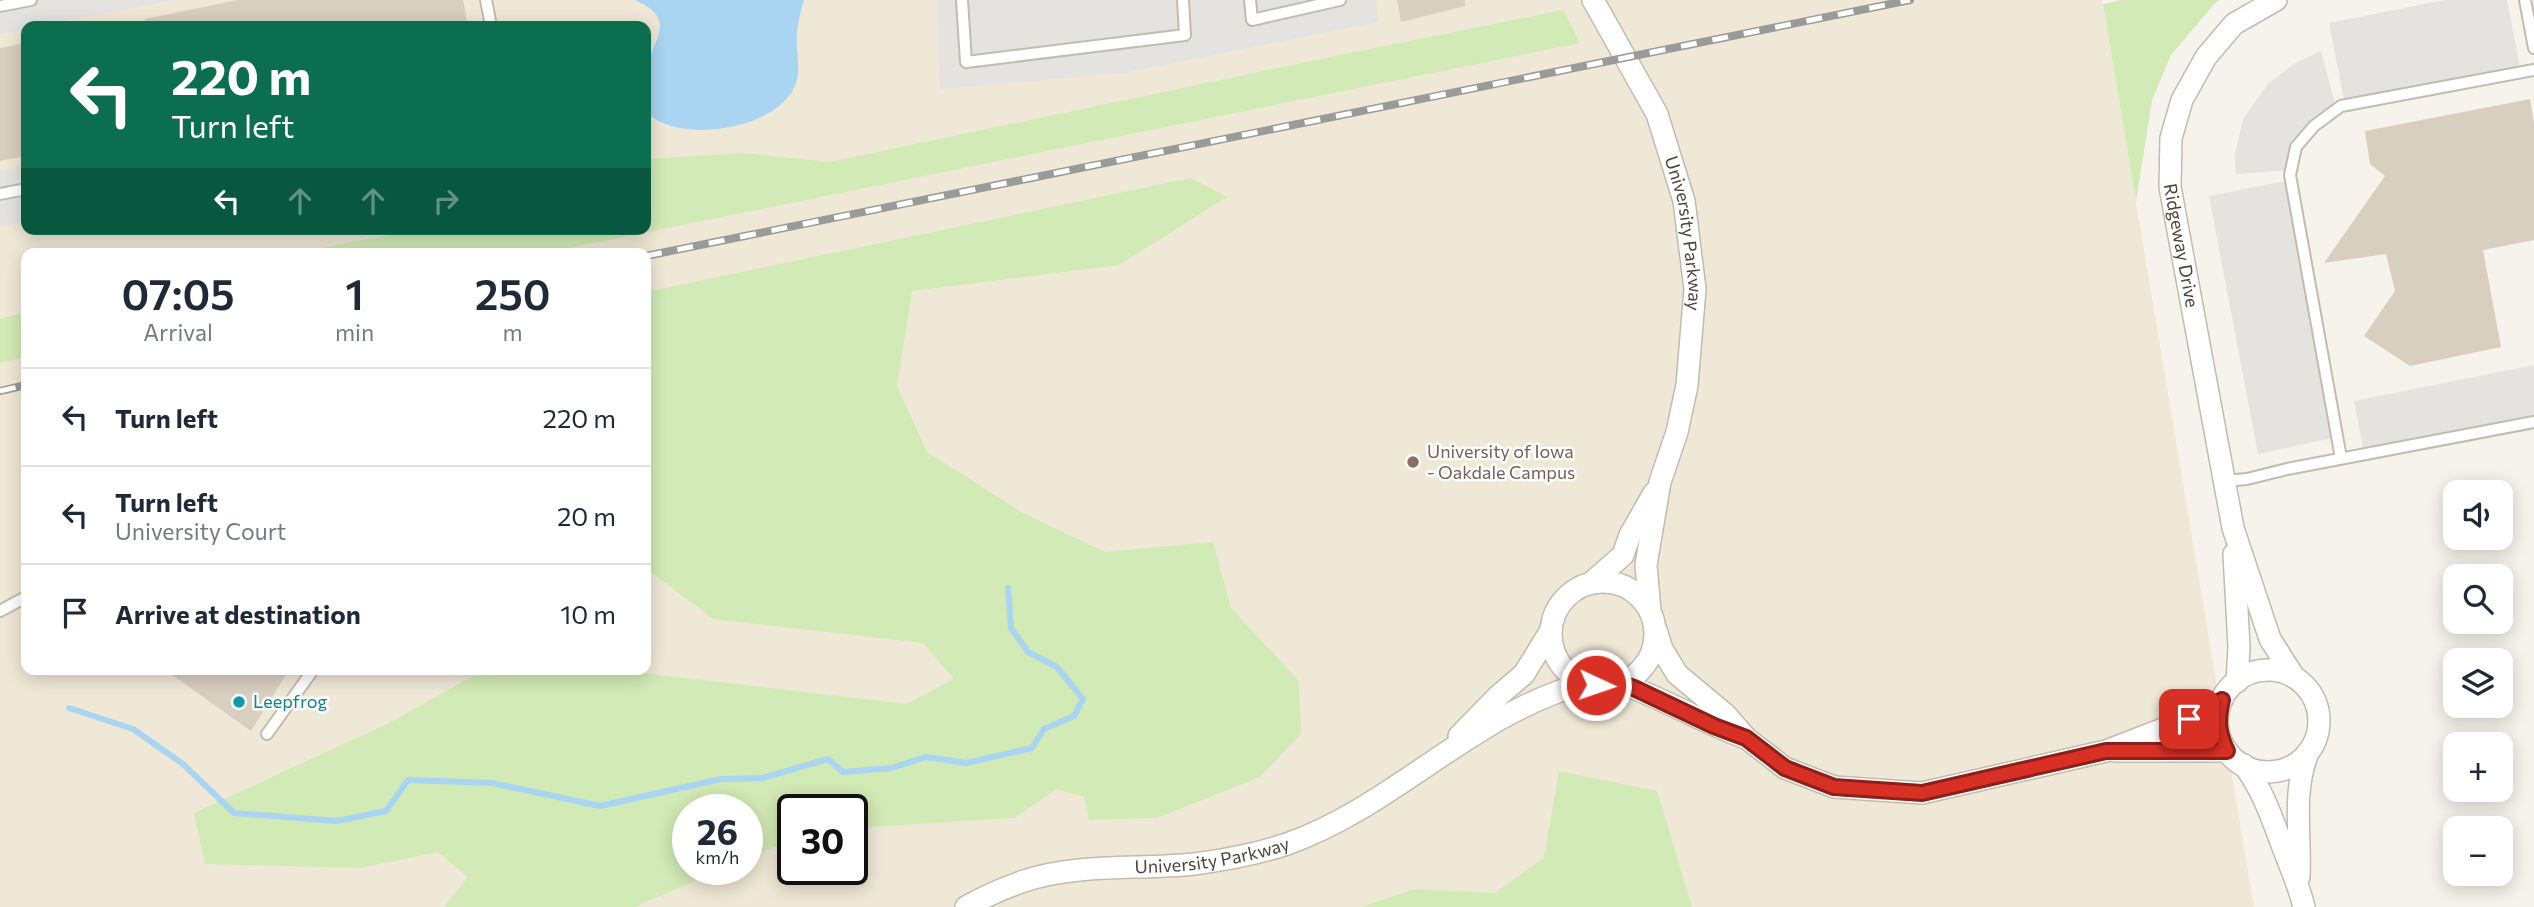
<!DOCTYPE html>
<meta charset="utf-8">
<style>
body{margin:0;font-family:Commissioner,sans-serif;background:#f6f6f7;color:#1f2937;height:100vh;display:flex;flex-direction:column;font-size:26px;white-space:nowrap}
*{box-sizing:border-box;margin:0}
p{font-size:23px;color:#747a83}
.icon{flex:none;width:38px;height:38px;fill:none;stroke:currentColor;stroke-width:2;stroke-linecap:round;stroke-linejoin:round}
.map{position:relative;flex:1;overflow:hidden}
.sheet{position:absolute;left:21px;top:248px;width:630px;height:427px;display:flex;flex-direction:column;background:#fff;border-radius:14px;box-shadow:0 4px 18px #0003}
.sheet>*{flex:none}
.banner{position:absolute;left:21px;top:21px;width:630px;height:214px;border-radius:14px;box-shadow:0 4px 18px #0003;background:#0b6e4f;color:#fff;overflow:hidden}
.fabs{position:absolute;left:2443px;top:480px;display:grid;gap:14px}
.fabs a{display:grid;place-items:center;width:70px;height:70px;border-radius:14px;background:#fff;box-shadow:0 4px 18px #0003;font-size:35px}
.speed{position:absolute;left:672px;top:794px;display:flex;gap:14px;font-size:35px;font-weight:700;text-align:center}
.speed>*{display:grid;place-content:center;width:91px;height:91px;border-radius:50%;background:#fff;box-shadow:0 4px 18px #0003;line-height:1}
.speed small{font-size:18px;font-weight:400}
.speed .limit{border:4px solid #111;border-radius:10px;background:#fff;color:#111}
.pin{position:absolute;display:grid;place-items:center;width:60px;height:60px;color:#fff;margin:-30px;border-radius:14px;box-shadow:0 4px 10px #0006}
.me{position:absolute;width:77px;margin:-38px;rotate:93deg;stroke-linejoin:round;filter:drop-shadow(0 0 5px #0008)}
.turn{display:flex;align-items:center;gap:24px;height:147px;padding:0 35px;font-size:32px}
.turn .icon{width:91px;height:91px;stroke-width:2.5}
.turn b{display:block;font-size:49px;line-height:60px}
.lanes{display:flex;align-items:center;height:66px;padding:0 35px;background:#0003;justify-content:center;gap:35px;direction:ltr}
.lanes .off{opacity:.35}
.eta{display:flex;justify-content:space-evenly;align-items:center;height:119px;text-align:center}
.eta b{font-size:42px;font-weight:600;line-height:49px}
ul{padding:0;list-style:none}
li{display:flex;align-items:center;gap:21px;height:98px;padding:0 35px;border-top:2px solid #e0e1e3}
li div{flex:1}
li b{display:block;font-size:26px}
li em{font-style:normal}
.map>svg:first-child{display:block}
.education{fill:#efe8d6;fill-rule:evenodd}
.green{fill:#d2eab5}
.parking{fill:#e5e3e0}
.water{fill:#a9d4f2}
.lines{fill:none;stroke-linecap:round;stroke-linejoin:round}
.stream{stroke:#a9d4f2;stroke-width:6}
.building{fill:#d8cfc1}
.service-casing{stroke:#c2bbae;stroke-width:14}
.minor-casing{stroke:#c2bbae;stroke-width:24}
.service{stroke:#fff;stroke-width:10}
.minor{stroke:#fff;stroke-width:21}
.rail-casing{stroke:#9a9a9a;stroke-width:8}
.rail{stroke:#fff;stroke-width:5;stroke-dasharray:16;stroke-linecap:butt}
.route-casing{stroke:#8d1f18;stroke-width:18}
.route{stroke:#d93025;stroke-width:12}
.education-dot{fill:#8d6e63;stroke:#fff;stroke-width:2.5}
.culture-dot{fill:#0f9aa8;stroke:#fff;stroke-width:2.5}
.labels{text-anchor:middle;stroke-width:5;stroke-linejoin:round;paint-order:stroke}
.street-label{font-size:18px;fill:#4b4439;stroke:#fff}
.education-label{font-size:18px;fill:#785e54;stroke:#fff;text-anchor:start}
.culture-label{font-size:18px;fill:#0d838f;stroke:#fff;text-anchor:start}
</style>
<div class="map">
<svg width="2534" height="907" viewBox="0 0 2534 907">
<rect width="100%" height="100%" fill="#f6f3ec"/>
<path class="education" d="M0,0H2102L2254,907H0ZM26,26H646V229H26ZM26,254H646V670H26ZM688,810H747V870H688ZM793,810H852V870H793Z"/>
<g class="green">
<path d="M2122,0H2220L2215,3L2171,55L2152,100L2136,202L2103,4Z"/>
<path d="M1563,10L1580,43L539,254H289L421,229H646V159L743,153L830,162L1340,55Z"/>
<path d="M1191,178L1227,197L1119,265L912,291L897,386L927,452L1023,513L1105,552L1213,542L1231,608L1299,681L1301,734L1260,777L1157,818L1089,820L1084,797L1056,789L1015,818L852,828V810H793V840L747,858V810H688V870H721L634,907H444L468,877L438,852L360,868L205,864L194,813L389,723L473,676L634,672L906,704L954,679L923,643L713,619L646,568V292Z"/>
<path d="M26,312V357L0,363V319Z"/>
<path d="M1559,771L1657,791L1692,907H1361L1414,889L1495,893L1544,858Z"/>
</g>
<g class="parking">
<path d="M0,0H173L40,26H26V29L0,34Z"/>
<path d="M937,0H1376L1378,22L1124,73L940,89Z"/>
<path d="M2444,0H2507L2521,72L2345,105L2329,23Z"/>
<path d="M2321,51L2336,108L2296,147L2291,170L2236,174L2235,155L2243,119L2268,84L2295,63Z"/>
<path d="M26,165V221L0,227V171Z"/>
<path d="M2291,180L2337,437L2258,454L2209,196Z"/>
<path d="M2534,365V422L2364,454L2354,401Z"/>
</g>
<path class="water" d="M635,0H804C801,10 798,21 797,32C795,50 802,69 795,86C776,130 678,145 646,112C646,100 644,86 646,74C650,40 681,21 635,0Z"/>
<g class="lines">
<path class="stream" d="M69,708L133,729L183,764L234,813L337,821L386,811L408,780L492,783L600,806L721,779L762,778L828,759L843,772L891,768L926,757L966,763L1032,748L1044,729L1074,716L1083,699L1057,667L1028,652L1011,628L1008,588"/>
</g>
<g class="building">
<path d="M238,0H463L468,26H146L145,19Z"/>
<path d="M1397,0H1465V6L1401,22Z"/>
<path d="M26,43V156L0,161V48Z"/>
<path d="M2530,99L2534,123V240L2483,250L2501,347L2410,366L2364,336L2395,291L2386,254L2324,263L2385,176L2370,164L2365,131Z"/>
<path d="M165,670H289L251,731Z"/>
</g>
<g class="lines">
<g class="service-casing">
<g id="service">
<path d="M486,0L491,26"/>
<path d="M962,0L966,62L1185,35L1183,0"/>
<path d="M1250,0L1252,20L1340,0"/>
<path d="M2525,0L2534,48"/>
<path d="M0,6L31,0"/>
<path d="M0,194L26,189"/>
<path d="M2341,458L2290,175L2296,147L2314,126L2341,106L2534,70"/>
<path d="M2223,481L2247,479L2287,469L2534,422"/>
<path d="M0,611L26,597"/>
<path d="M267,734L313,670"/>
</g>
</g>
<g class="minor-casing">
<g id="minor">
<path id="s1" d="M1593,0L1657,114L1684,201L1695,289L1687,385L1677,432L1660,482L1646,565L1650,611"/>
<path id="s2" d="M2276,0L2234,24L2206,57L2182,100L2171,138L2170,187L2233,528L2270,639L2294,677"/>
<path d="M2234,554L2239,647L2237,682"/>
<circle cx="1603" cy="634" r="52"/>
<path d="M1591,583L1623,555L1630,535L1654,493"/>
<path d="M1656,630L1662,649L1677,674L1725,714L1746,738L1785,768L1834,787L1922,793L2106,751L2189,719L2222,700"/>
<circle cx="2268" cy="721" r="51"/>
<path d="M1620,683C1661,697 1701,722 1743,737"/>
<path d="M1459,736L1497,697L1524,674L1551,630"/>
<path d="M2115,751H2227"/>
<path d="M2244,765C2264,792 2272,819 2284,850C2291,869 2299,886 2304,907"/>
<path d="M2299,877C2301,835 2292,792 2308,753"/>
<path id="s3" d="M966,907C985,896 1004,888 1024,881C1079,863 1138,870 1194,864C1225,860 1257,854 1287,844C1395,806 1474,712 1586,683"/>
</g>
</g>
<use href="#service" class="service"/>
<use href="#minor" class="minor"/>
<g class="rail-casing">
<g id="rail">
<path d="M646,256L1910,0"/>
<path d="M0,391L26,385"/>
</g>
</g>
<use href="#rail" class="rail"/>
</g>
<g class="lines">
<g class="route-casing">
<path id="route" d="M1596,685L1620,683L1634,688L1714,726L1746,738L1785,768L1834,787L1922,793L2106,751H2227C2218,733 2217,720 2222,700L2189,719"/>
</g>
<use href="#route" class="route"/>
</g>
<circle class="education-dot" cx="1413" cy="462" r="7"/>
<circle class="culture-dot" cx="239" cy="702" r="7"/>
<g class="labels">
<g class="street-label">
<text dy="6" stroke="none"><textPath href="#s1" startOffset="254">University Parkway</textPath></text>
<text dy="6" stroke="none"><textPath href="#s2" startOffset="289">Ridgeway Drive</textPath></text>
<text dy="6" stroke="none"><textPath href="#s3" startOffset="254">University Parkway</textPath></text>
</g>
<g class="education-label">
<text x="1427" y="458">University of Iowa<tspan x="1427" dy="21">- Oakdale Campus</tspan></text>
</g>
<g class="culture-label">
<text x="253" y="708">Leepfrog</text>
</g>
</g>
</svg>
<div class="fabs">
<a><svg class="icon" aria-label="sound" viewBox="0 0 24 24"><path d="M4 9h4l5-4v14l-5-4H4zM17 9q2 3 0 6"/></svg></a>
<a><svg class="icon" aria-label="search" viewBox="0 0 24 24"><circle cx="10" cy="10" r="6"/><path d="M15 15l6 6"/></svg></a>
<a><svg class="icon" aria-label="layers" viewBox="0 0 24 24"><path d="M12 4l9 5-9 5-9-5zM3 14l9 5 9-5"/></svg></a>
<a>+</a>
<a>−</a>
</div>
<div class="speed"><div>26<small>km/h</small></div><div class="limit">30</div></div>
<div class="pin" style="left:2189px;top:719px;background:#d93025"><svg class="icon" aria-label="arrive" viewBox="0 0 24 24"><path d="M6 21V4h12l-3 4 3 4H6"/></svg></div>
<svg class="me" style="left:1596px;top:685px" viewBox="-20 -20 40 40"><circle r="17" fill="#d93025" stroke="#fff" stroke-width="3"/><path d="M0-11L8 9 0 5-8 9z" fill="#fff"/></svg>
<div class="banner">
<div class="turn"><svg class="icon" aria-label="left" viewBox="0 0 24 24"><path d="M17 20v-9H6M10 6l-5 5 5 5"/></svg><div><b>220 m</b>Turn left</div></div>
<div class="lanes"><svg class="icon" aria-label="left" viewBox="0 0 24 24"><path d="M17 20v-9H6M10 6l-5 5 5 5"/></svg><svg class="icon off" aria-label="ahead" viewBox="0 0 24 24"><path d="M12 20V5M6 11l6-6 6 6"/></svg><svg class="icon off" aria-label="ahead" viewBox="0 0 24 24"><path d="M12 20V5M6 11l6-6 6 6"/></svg><svg class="icon off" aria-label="right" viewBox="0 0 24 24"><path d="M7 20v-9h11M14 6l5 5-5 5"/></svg></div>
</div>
<section class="sheet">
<div class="eta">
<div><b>07:05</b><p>Arrival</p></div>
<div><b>1</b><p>min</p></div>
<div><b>250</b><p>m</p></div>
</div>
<ul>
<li><svg class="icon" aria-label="left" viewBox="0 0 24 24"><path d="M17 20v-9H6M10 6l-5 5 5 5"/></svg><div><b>Turn left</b></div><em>220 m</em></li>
<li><svg class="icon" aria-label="left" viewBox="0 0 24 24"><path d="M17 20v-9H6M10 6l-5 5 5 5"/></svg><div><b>Turn left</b><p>University Court</p></div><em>20 m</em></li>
<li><svg class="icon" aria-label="arrive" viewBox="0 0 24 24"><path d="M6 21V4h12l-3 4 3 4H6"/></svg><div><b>Arrive at destination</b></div><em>10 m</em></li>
</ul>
</section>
</div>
